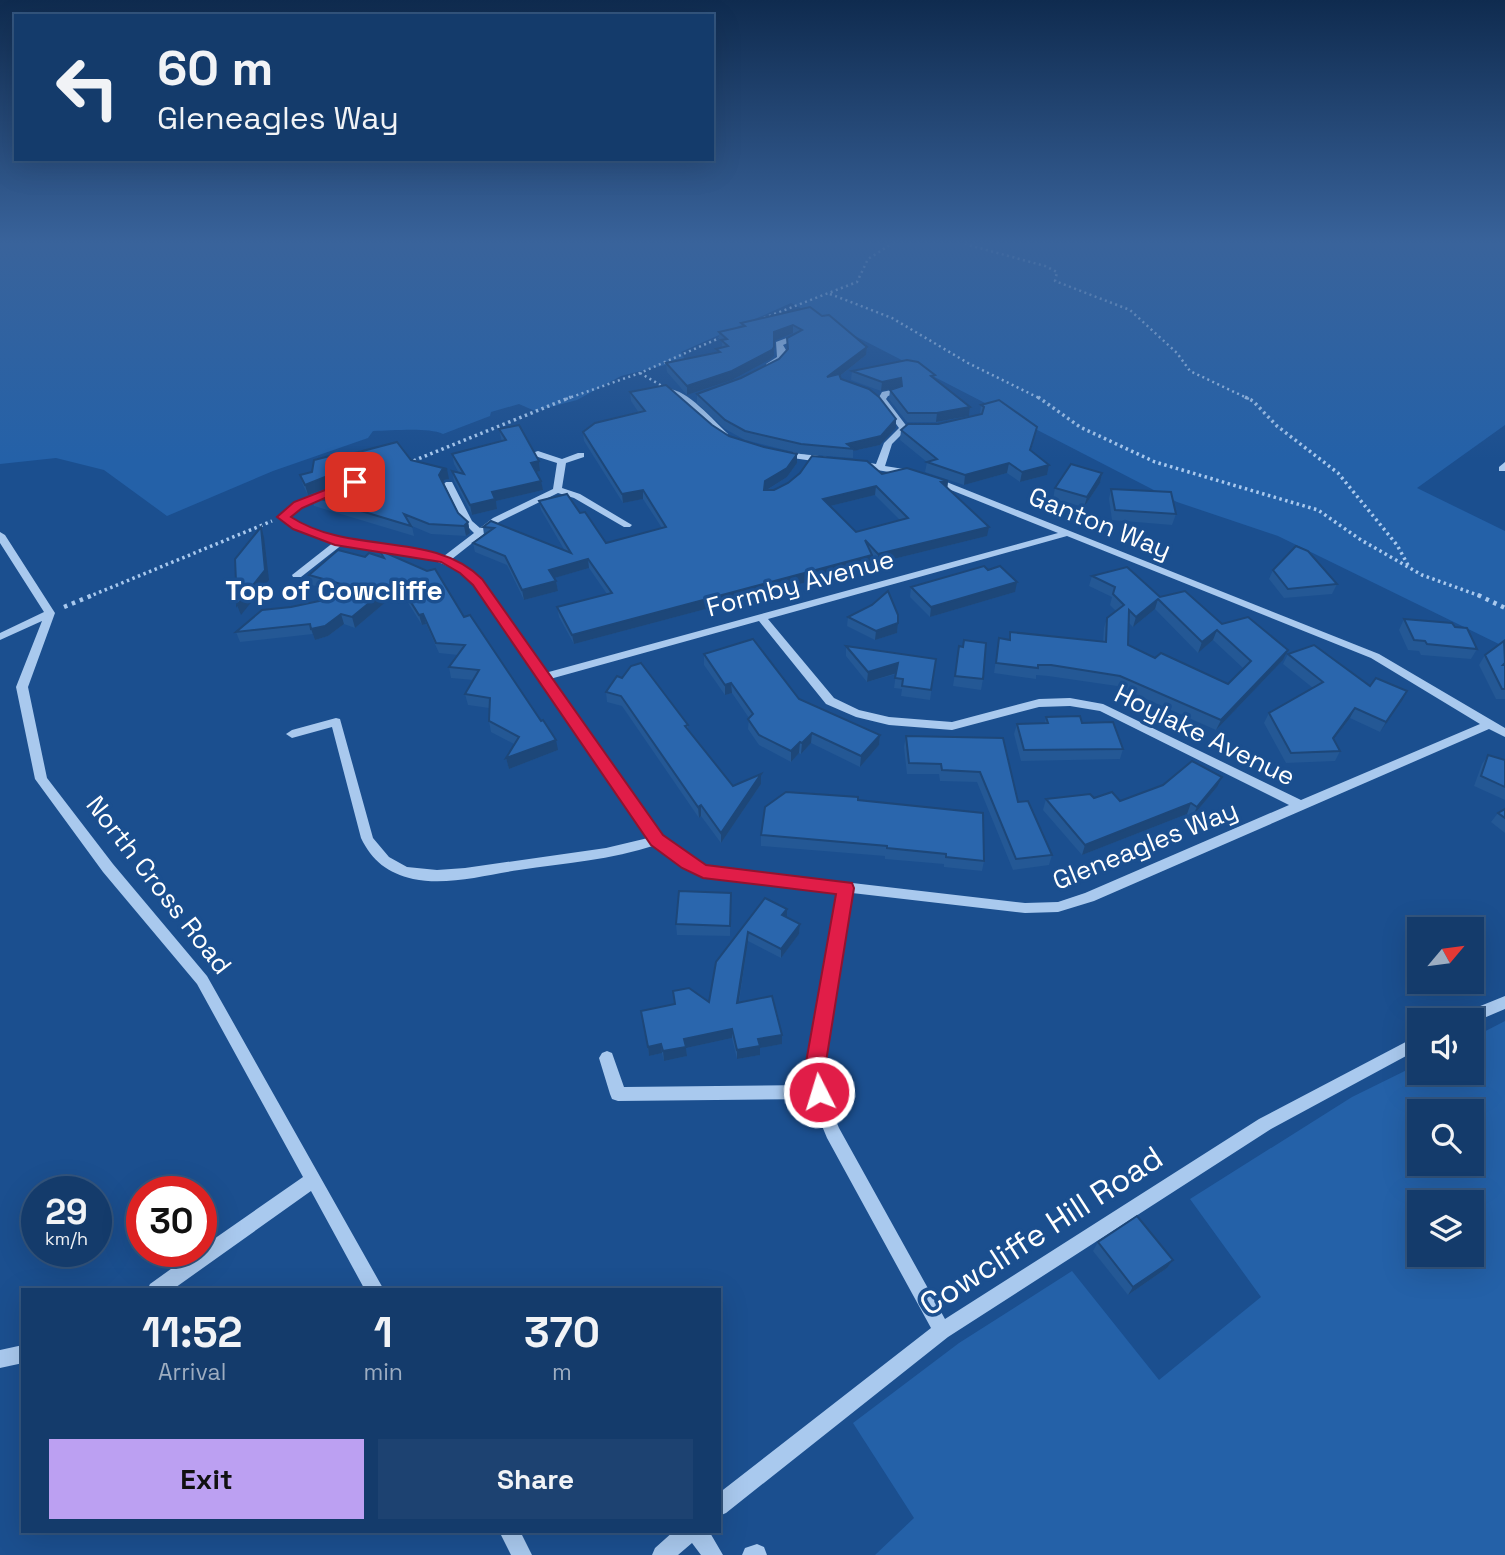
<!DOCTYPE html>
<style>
body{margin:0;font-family:"Space Grotesk",sans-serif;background:#1d4271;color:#f1f3f6;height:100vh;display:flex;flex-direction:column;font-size:26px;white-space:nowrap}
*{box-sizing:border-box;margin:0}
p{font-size:23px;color:#9dadc1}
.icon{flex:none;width:38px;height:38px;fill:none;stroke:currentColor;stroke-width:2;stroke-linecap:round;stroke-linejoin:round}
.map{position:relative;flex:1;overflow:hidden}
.panel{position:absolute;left:21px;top:1288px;width:700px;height:245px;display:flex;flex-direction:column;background:#143b6b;border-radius:0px;box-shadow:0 7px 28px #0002,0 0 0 2px #33557e}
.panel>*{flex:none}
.hud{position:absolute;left:14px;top:14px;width:700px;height:147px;border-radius:0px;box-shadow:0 7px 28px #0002,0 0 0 2px #33557e;background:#143b6b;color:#f1f3f6;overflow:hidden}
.needle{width:46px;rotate:61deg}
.buttons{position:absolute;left:1407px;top:917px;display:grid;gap:14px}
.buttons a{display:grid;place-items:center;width:77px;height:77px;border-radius:0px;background:#143b6b;box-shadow:0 7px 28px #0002,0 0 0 2px #33557e;font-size:35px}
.speed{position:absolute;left:21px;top:1176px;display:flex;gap:14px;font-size:35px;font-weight:700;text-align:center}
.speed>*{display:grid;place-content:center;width:91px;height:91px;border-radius:50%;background:#143b6b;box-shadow:0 7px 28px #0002,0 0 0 2px #33557e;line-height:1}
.speed small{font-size:18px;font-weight:400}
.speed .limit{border:10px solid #d22;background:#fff;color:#111}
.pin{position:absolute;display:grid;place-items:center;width:60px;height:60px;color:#fff;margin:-30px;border-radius:14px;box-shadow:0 4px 10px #0006}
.me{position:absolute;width:77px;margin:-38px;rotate:355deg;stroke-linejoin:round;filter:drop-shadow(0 0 5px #0008)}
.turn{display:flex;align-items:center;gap:24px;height:147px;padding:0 28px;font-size:32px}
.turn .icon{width:91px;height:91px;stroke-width:2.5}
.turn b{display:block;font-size:49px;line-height:60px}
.eta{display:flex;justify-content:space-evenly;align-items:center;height:119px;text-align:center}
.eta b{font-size:42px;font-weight:800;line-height:49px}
.action{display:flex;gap:14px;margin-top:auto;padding:14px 28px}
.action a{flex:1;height:80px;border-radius:0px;background:#bca0f2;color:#111;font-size:28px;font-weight:800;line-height:80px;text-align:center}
.action a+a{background:#1d4271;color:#f1f3f6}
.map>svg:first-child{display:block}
.green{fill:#2461a8;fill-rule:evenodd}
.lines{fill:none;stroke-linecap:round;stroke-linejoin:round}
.path-far2{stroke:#a9c9ee;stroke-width:2.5;stroke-dasharray:2 3.5;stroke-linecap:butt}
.path-far1{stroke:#a9c9ee;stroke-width:3.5;stroke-dasharray:2.5 3.5;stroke-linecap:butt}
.path{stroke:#a9c9ee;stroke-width:4.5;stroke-dasharray:3.5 5;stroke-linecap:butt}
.minor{fill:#a9c9ee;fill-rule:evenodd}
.wall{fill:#245895;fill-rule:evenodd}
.shaded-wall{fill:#1d4779}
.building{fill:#2a66ad;stroke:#1d4779;stroke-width:2;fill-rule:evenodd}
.route{fill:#e11d48;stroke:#92132f;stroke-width:2}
.labels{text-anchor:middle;stroke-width:7;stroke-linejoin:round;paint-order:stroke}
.street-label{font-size:26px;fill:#fff;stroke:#1b4f8f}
.neighbourhood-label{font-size:28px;font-weight:bold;fill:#fff;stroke:#1b4f8f}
.near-street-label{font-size:32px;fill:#fff;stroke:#1b4f8f}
</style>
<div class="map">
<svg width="1505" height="1555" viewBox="0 0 1505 1555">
<rect width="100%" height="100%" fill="#1b4f8f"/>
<g class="green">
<path d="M0,241H1505V425L1417,488L1505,531V647L1278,536L1177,502L791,303L681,352L685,360L621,376L577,400L535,411L519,404L491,412L490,416L443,434C427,427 392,431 373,431L368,438L273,471L167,516L104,470L56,458L0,464Z"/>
<path d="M1505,1021V1555H875L914,1518L853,1423L959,1343L1072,1271L1159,1380L1261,1297L1190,1199L1352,1097L1419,1064V1073H1472V1038ZM1419,1111H1472V1164H1419ZM1472,1202V1255H1419V1202Z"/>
</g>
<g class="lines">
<g class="path-far2">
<path d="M954,241L1045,266L1057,272L1055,281L1130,310L1177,353L1190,371L1249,399"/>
<path d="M830,294L892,318L968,363L1041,399"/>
<path d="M764,318L857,282L868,259L896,241"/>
<path d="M640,373L662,386"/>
<path d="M566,399L640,373L724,336"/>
</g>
<g class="path-far1">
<path d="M1038,397L1080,427L1155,462L1318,510L1361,540L1422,575L1483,597"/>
<path d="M1245,397L1253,401L1277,426L1338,473L1397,545L1408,565"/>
<path d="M408,463L571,397"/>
<path d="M88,597L272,521"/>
</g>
<g class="path">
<path d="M1478,595L1505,608"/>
<path d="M64,607L93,595"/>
</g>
<g class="minor">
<path d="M792,336L799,338L783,345L786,350L784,360L772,368H766V364L777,357L776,342Z"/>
<path d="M668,389C687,389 714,421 728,434V438H722L685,403L668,393Z"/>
<path d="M896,389L900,391L899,393L888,396L886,399L908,428L892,444L885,466L916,471L917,473L913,476L859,467L855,464L859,461L876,464L884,443L899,428L878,399L882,392Z"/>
<path d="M538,451L562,459L578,453H584V457L566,463L562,488L580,494L632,525L630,527H624L574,498L558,493L499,522L452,559C488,578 521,638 545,673L1058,533L931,482V478L934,477L1379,654L1505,728V737L1489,729L1094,901L1058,912L1025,913L852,893L823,1068L831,1109L839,1128L945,1319L1259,1119L1419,1035V1049L1271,1129L948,1337L726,1513L719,1516V1493L931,1328L827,1138L815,1109L813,1099L618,1101L612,1099L610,1094L599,1058L602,1053L607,1051L612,1053L624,1087L811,1085L807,1068L839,892L703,876L682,866L656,845C611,860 565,863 519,870C485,875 448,886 413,879C388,873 372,861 361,838L332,727L292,738L286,734L292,730L336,718L340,719L373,838L389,857L407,867L437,870L465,868L606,848L648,838L473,584C436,548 391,556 343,544L301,577H293L292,575L334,542L297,529L280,519V515C293,504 311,492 329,492V496L301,507L289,517L303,525L339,538L444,556L474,533L463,522L444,484L446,482H452L472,521L480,528L493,518L553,489L557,463L535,456V452ZM1067,536L1371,658L1480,724L1301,800L1103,704L1070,698L1039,699L952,722L889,717L859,710L834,698L768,619ZM759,621L826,704L856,717L889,725L952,730L1039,707L1070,706L1100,711L1289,805L1085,893L1058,902L1025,903L705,866L677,848L651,824L550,679Z"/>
<path d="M782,451L827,457L831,460L827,463L779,456V452Z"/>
<path d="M1505,462V471H1499V467Z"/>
<path d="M0,532L5,535L55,613L28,687L47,778L113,864L207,976L384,1290H365L311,1191L172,1290H147L150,1284L196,1251H201V1248L303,1177L197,984L103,872L35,779L16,687L42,621L0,640V633L44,612L0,543Z"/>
<path d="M1505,996V1009L1472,1023V1020H1456L1458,1015Z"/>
<path d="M23,1345V1363L0,1368V1350Z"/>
<path d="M499,1531H520L532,1555H511Z"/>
<path d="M674,1531H709L723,1555H701L692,1543L678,1555H652L655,1548Z"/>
<path d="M757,1544L764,1547L767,1555H742L745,1548Z"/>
</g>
</g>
<g class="wall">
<path d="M822,316L867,347L866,355L840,376L841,379L896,428L880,445L853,451V458L801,454L745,440L725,429L697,403V394L741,378L779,359L787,350V338L794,334L793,333L774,340V356L771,359L732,380L687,395L667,372L666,363L717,353L716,349L722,348V342L719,340V332L741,327V323Z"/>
<path d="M852,371L935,375L934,379L970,407L969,416L936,422H907L889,399L890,390L895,388L881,391L851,380Z"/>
<path d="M630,392L712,425L729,436L797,463L787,477L767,490H774L882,474L948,481L947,488L987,536L877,563L872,558L871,565L574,644L559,617L557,607L607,594L589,568L554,578L556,581L558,591L524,600L507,565L475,552L473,543L484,535L483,527L491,521L565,551L541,510L539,501L580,513L606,543L662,528L643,499L623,503L584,441L583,432L639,413L631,401ZM875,495L900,520L856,532L830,506Z"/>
<path d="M981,405L1037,427L1031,450L1049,465L1047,475L1020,482L1007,473L964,485L925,472L927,462L900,440L901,430L938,424L980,414Z"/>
<path d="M499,429L539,461L540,471L536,472L543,490L496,501L497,509L472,515L454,481L452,471L459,473L454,464L452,454L502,441L501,438Z"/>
<path d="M411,460L449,479L444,480L443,482L458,513L468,522L470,533L466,536L431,534L412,526L414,536L314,506L311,496L355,477L308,495L303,485L300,475L312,472Z"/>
<path d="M1102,473L1100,483L1084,507L1053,499L1055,488Z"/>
<path d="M1111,489L1176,514L1172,525L1112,520L1109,499Z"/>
<path d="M379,550L464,617L558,750L509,769L506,758L514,744L491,732L489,721V708L468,705L465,694L474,680L451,678L449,667L458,655L439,653L426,624L422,625L400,590L355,628L344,624L328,636L315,640L313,634L240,642L236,632L291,607L347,595L312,585L309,575L365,557H381Z"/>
<path d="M988,570L1015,592L930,617L910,597L911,587Z"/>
<path d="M1273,570L1337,584L1332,594L1284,598L1269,579Z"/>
<path d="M1092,576L1160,597L1222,624L1288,650L1283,660L1216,730L1117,686L1048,676L1036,675V679L994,673L999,638L1009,640L1010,632L1103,642L1104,628L1107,618L1116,611L1110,605L1112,597L1089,586ZM1155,609L1198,653L1213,640L1244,669L1228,684L1155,658L1128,645L1129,623L1133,627Z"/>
<path d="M848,617L898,623L897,633L875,640L847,626Z"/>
<path d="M1404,619L1455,627L1477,649L1471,659L1421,655L1419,651L1408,650L1399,630Z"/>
<path d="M1505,641V699H1496L1479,665L1485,655Z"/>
<path d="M846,646L936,659L930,700L901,696L902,689L894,688L896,674L867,682L846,656Z"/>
<path d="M959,646L983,679L981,690L953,686Z"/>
<path d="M704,654L799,699L880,735L879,745L860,767L811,743L801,754L799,753L791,762L759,745L748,729L749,718L732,693L725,695L704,665Z"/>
<path d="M1288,654L1370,686L1402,701L1380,732L1350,718L1334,739L1340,751L1335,761L1286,763L1264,723L1269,713L1313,688L1283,664Z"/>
<path d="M617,676L688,725V729L733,786L761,774V784L721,843L701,816L699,818L622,706L607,702L606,692Z"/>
<path d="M1046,717L1082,723L1123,749L1120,759L1021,761L1014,734L1017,724L1045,723Z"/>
<path d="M906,736L1003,738L1018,802L1052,855L1049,865L1013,870L977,782L940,781L939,774H907L904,747Z"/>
<path d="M1488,755L1505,760V800L1474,786L1482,764Z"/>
<path d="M1217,787L1192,817L1187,814L1082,855L1043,810L1046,799L1094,798L1120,801Z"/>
<path d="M858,800L984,861L982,871L944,867V864L885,859V856L761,846V835Z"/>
<path d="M1505,809V833L1491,822L1498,813Z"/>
<path d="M731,893L730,936L677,935L676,924Z"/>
<path d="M765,898L787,909V918L800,924L799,934L781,958L748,941L739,1002L782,1035V1044L760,1048V1055L737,1059L732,1038L686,1048L687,1056L664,1061L662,1053L649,1056L641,1011L674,1004L673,991L709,1002Z"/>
<path d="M1098,1242L1173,1260L1167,1268L1128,1295L1093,1251Z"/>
</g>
<g class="shaded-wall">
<path d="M793,325V333L774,341V332Z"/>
<path d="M774,347V356L771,359L732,380L687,395V386Z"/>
<path d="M867,347L866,355L827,386V377Z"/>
<path d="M901,378V387L881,391L882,382Z"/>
<path d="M970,407L969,416L936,422L937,413Z"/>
<path d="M896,419V428L880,445L853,451L854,449L847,444Z"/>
<path d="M797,454V463L787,477L765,491V481Z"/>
<path d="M539,461L540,471L532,473L531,463Z"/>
<path d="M1009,463L1007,473L964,485L965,475Z"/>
<path d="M1049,465L1047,475L1020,482L1022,472Z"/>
<path d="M353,466L356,477L308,495L305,485Z"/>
<path d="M447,469L449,479L444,480L442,485L439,475L442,470Z"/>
<path d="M1102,473L1100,483L1084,507L1087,497Z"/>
<path d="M541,481L543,490L496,501L497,509L472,515L470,505L492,492Z"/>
<path d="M948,481L947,490L941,482Z"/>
<path d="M876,486L875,495L822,508L823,499Z"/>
<path d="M643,490V499L623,503L622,494Z"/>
<path d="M468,522L470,533L466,536L464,526Z"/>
<path d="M261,527L264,537L269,580L241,615L237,605Z"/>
<path d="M989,527L987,536L877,563L878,554Z"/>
<path d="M872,555L871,565L574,644L572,635Z"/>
<path d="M588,559L589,568L551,579L549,570Z"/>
<path d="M397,580L400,590L355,628L352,617Z"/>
<path d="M556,581L558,591L524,600L522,590Z"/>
<path d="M1017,582L1015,592L930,617L931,607Z"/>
<path d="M1158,599L1155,609L1133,627L1136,617Z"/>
<path d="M341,614L344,624L328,636L315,640L311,629Z"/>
<path d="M423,614L426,624L422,625L419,615Z"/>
<path d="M898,623L897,633L875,640L876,631Z"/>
<path d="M1217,630L1213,640L1198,653L1202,642Z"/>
<path d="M1288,650L1283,660L1216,730L1221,720Z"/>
<path d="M898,663L897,673L867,682L868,672Z"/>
<path d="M731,683L732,693L725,695V685Z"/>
<path d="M1407,691L1402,701L1380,732L1386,722Z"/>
<path d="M1355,708L1350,718L1327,748L1333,738Z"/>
<path d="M812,733L811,743L801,754L802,743Z"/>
<path d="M880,735L879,745L860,767L861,756Z"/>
<path d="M556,740L558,750L509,769L506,758Z"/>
<path d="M800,742L799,753L791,762V751Z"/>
<path d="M761,774V784L721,843V833Z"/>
<path d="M1222,777L1217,787L1192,817L1197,807Z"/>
<path d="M1191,803L1187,814L1082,855L1085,845Z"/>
<path d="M701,805V816L699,818L698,807Z"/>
<path d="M787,909V918L782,915Z"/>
<path d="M800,924L799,934L781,958V949Z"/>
<path d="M748,932V941L737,1012V1003Z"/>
<path d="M732,1029V1038L686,1048L687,1056L664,1061L663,1051L684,1039Z"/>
<path d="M782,1035V1044L760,1048V1055L737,1059V1050L758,1039Z"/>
<path d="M661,1044L662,1053L649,1056L648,1047Z"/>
<path d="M1173,1260L1167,1268L1128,1295L1133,1287Z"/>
</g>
<g class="building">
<path d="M810,307L822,316L829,315L867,347L827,377L839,374L841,379L869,389L879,397L896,419L881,436L847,444L854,449L801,444L745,431L725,420L697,394L741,378L779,359L788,349L787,338L802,330L793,325L774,332V347L772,350L732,371L687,386L666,363L720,352L716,349L728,346L721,340L727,339L719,332L745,326L741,323Z"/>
<path d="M907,360L918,362L935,375L931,376L970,407L937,413H908L890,390L902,386L901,378L882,382L852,371Z"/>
<path d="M666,385L712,425L729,436L764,447L797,454L787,468L765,481L764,490H774L788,483L800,473L812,456L867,461L882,474L907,468L948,481L941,482L989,527L878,554L865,540L872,555L572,635L557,607L612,593L588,559L549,570L556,581L522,590L505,556L473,543L494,528L483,527L491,521L571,553L539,501L567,494L580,513L585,512L606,543L666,527L643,490L622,494L583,432L595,423L645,411L630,392ZM876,486L908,518L856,532L823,499Z"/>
<path d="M999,400L1037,427L1030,450L1049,465L1022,472L1009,463L965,475L927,462L937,459L901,430L908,424H938L982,414L984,407L981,405Z"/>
<path d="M519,425L539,461L531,463L541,481L492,492L495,499L470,505L452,471L464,474L452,454L506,440L499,429Z"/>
<path d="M397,442L411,460L447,469L442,470L439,475L458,513L468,522L464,526L429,524L404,514L411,526L311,496L356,476L358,470L353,466L305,485L300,475L312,472L314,460L330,456L332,459Z"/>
<path d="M1071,464L1102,473L1087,497L1055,488Z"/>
<path d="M1111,489L1171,492L1176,514L1115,510Z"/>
<path d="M261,527L265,570L237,605L235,559Z"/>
<path d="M1296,546L1308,551L1337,584L1288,589L1273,570Z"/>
<path d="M338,550L365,557L369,553L384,558L379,550L427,571L435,569L464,617L470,615L541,721L543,720L556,740L506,758L519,737L489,721L490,698L465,694L479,670L449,667L465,645L436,643L423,614L419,615L397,580L352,617L341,614L325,626L311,629L310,624L236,632L262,610L291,607L366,591L309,575Z"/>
<path d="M984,566L988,570L1000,566L1017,582L931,607L911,587Z"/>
<path d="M1127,567L1160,597L1185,591L1222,624L1248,617L1288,650L1221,720L1120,676L1051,665H1038V668L996,663L999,638L1010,640V632L1106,642L1107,618L1124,605L1113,594L1115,587L1092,576ZM1158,599L1202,642L1217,630L1251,661L1228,684L1161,653L1155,658L1128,645L1129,610L1136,617Z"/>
<path d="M888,591L898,615V623L876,631L848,617L872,605Z"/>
<path d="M1404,619L1452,623L1455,627L1467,628L1477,649L1427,644L1425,641L1414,640Z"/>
<path d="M753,639L799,699L880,735L861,756L812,733L802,743L800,742L791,751L759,735L748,719L753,714L731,683L725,685L704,654Z"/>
<path d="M964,640L986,643L983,679L955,676L959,646L963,647Z"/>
<path d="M1504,641L1505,663L1503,665H1505V689H1502L1485,655Z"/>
<path d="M1314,645L1370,686L1376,678L1407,691L1386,722L1355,708L1333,738L1340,751L1291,753L1269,713L1323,682L1288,654Z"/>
<path d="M846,646L936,659L931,690L902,686L903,679L895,678L898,663L868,672Z"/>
<path d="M641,663L688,725L685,726L733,786L761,774L721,833L701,805L698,807L621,696L606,692L617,676L622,678L631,666Z"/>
<path d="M1080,716L1082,723L1113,722L1123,749L1024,750L1017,724L1048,723L1046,717Z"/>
<path d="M906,736L1003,738L1018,802L1028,801L1052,855L1016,859L980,772L942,770L941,764L909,763Z"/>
<path d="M1488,755L1505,760V787L1481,776Z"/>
<path d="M1192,761L1222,777L1197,807L1191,803L1085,845L1046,799L1090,794L1094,798L1112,792L1120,801L1163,785Z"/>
<path d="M786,792L858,797V800L983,813L984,861L946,857V854L887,848V846L761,835L765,807Z"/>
<path d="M1505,809V818L1498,813Z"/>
<path d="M679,891L731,893L730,926L676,924Z"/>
<path d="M765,898L787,909L782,915L800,924L781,949L748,932L737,1003L772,996L782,1035L758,1039L760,1046L737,1050L732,1029L684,1039L686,1047L663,1051L661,1044L648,1047L641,1011L675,1004L673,991L689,988L709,1002L716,962Z"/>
<path d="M1137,1216L1173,1260L1133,1287L1098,1242Z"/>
</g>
<linearGradient id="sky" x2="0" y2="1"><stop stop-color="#0f2b4f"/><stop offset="0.53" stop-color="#39639b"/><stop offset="1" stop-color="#39639b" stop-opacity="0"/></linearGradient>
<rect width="1505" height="459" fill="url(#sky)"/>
<path class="route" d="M351,480L361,482L302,508L291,517C351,556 433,530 482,579L663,835L706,865L852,883L854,888L825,1068L830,1092L827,1098L819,1101L812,1098L805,1068L836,894L703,878L682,868L651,845L473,585L460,573L441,562L335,545L293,529L277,517L294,502Z"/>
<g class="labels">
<g class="street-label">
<text transform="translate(1100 523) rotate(22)" y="9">Ganton Way</text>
<text transform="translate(800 583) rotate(-15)" y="9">Formby Avenue</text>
<text transform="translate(1205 735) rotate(26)" y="9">Hoylake Avenue</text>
<text transform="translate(1145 845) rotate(-22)" y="9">Gleneagles Way</text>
<text transform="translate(159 885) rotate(52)" y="9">North Cross Road</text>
</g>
<g class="neighbourhood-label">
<text x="334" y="600">Top of Cowcliffe</text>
</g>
<g class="near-street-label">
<text transform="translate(1041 1231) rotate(-33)" y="11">Cowcliffe Hill Road</text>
</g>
</g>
</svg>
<div class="buttons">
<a><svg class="needle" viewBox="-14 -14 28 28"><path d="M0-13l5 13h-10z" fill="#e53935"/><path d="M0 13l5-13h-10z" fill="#9dadc1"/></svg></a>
<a><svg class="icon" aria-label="sound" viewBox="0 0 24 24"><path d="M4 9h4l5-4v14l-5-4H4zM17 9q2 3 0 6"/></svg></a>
<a><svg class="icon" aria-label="search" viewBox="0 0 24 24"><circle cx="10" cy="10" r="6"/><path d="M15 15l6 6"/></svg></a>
<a><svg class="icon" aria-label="layers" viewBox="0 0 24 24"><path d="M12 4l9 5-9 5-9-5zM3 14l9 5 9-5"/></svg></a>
</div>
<div class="speed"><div>29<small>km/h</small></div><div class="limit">30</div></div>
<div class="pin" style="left:355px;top:482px;background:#d93025"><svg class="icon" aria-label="arrive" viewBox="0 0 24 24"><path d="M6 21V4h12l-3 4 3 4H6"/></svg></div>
<svg class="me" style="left:819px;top:1092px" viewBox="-20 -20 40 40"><circle r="17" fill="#e11d48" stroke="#fff" stroke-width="3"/><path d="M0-11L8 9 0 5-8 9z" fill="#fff"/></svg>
<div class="hud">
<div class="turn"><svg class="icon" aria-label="left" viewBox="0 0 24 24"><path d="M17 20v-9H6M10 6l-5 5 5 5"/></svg><div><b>60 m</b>Gleneagles Way</div></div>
</div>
<section class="panel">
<div class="eta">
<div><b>11:52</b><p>Arrival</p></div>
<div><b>1</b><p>min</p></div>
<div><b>370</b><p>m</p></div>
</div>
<div class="action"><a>Exit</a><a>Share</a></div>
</section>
</div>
